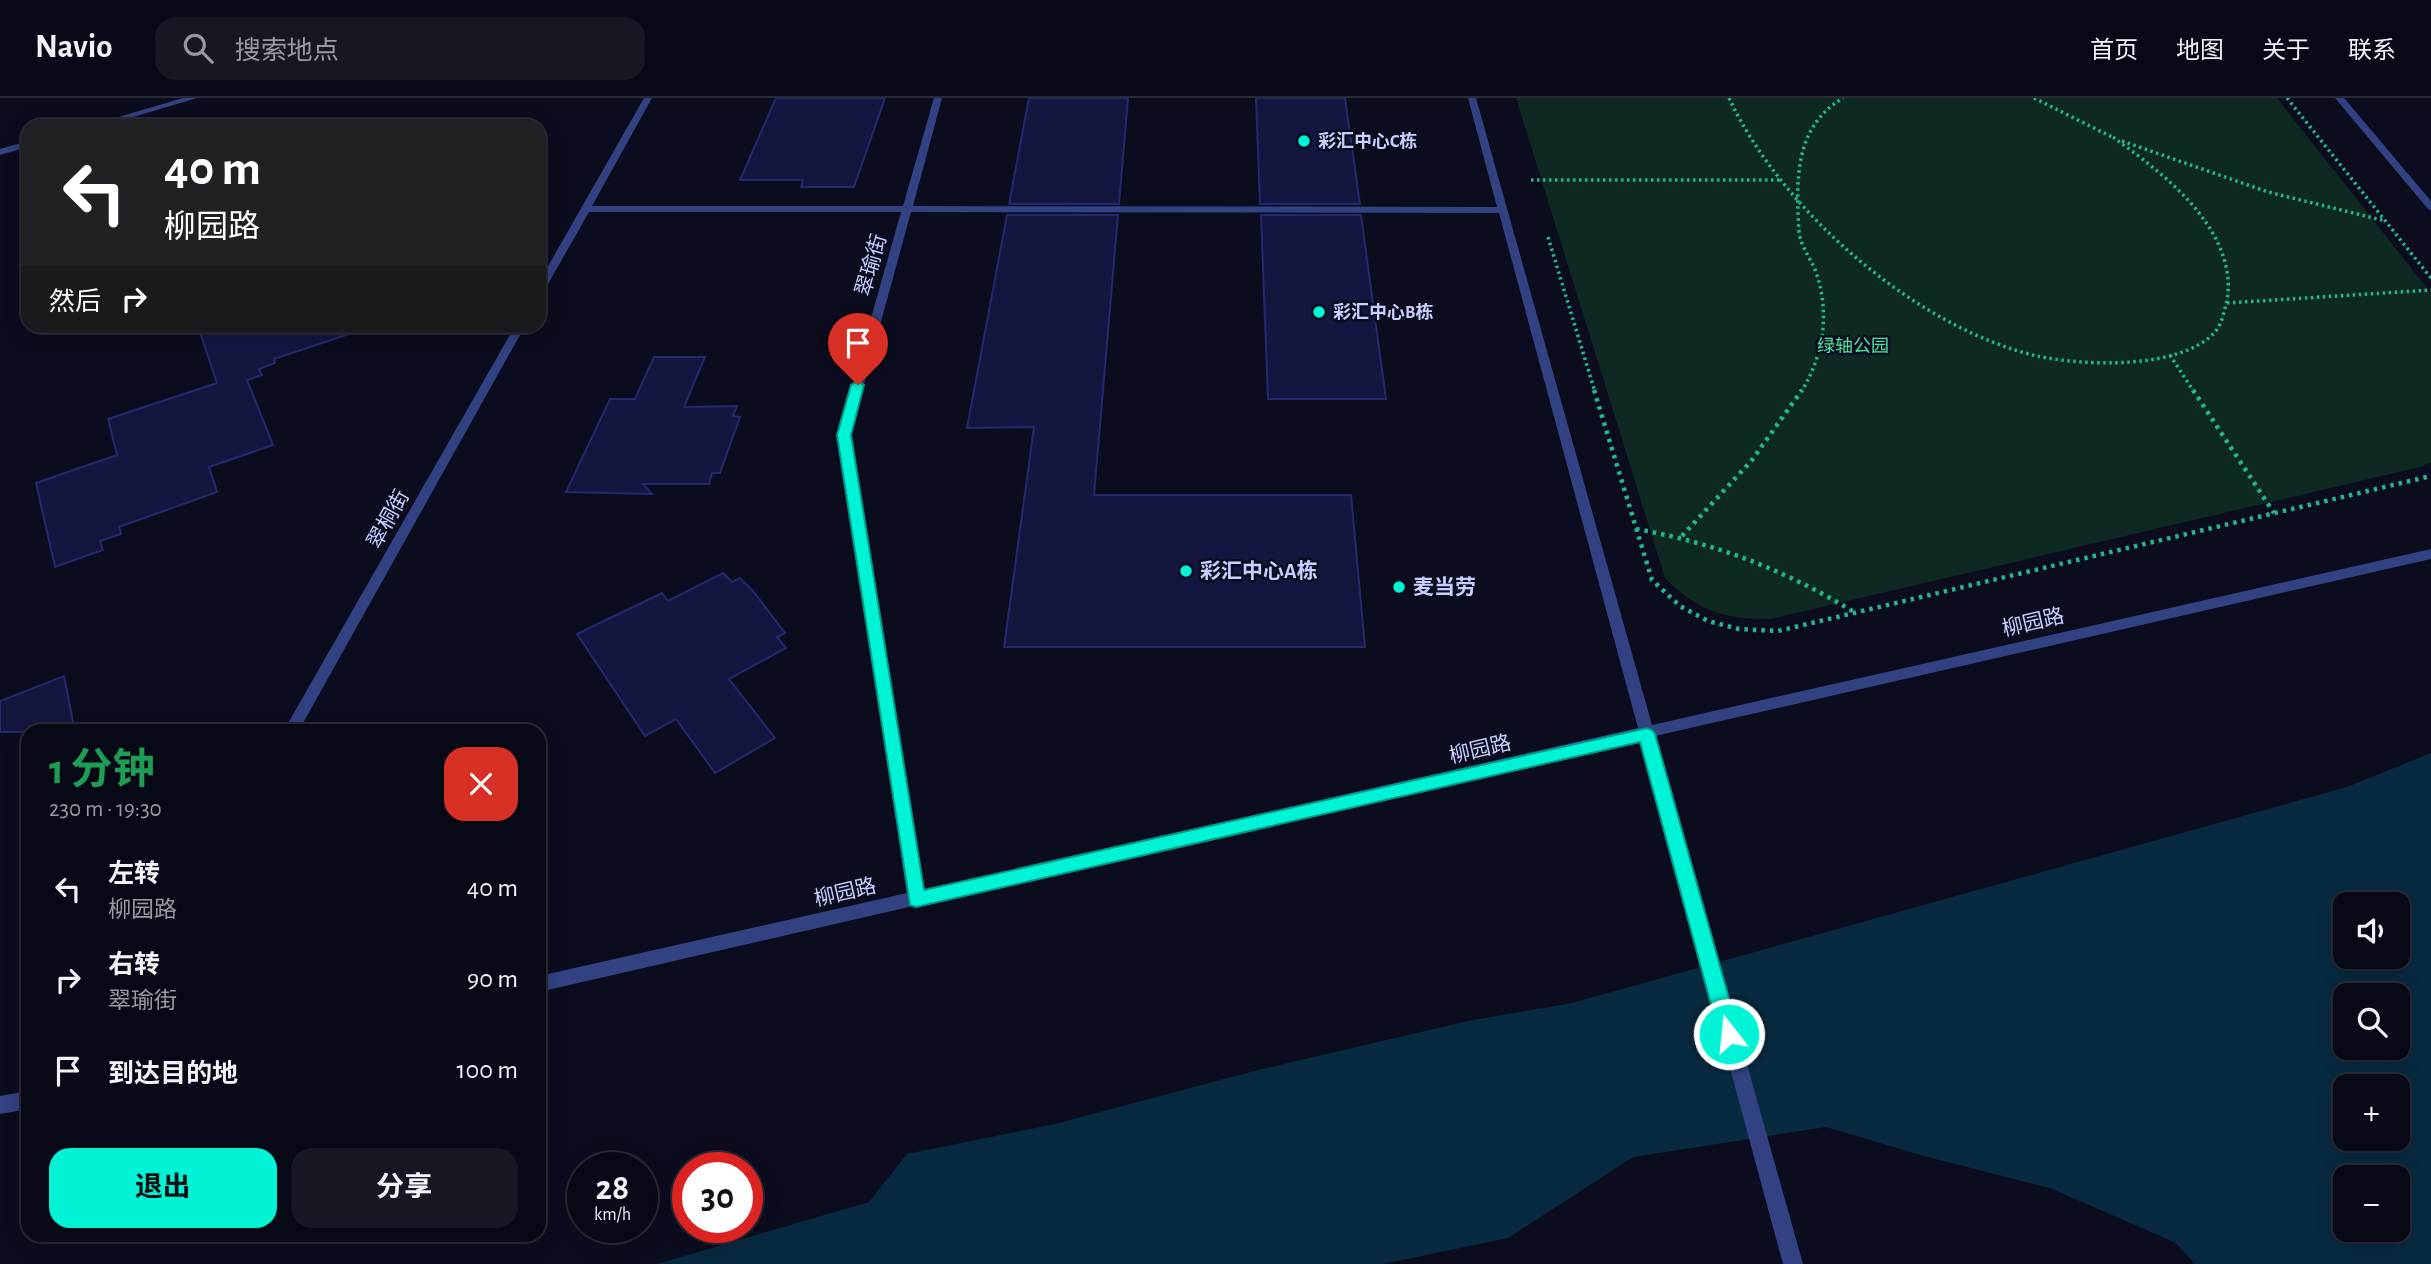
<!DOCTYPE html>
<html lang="zh">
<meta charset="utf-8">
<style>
body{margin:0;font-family:"Alegreya Sans","Noto Sans SC",sans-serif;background:#161723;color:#f1f3f6;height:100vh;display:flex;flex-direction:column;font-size:26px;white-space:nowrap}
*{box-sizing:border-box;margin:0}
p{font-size:23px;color:#989aa1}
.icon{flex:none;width:38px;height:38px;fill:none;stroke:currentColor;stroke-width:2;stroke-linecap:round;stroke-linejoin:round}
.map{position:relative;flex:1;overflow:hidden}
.sheet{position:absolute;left:21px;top:626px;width:525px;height:518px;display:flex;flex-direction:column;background:#080916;border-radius:21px;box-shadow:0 4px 18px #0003,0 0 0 2px #292a35}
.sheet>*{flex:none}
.top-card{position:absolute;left:21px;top:21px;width:525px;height:214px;border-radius:21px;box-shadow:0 4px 18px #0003,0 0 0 2px #292a35;background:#202124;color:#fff;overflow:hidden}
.controls{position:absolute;left:2333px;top:794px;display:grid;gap:14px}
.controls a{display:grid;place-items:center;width:77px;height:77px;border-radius:14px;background:#080916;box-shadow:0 4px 18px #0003,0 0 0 2px #292a35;font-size:35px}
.speed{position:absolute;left:567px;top:1054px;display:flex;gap:14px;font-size:35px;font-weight:700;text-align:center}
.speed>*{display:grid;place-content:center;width:91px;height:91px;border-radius:50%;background:#080916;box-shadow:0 4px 18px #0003,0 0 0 2px #292a35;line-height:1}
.speed small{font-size:18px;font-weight:400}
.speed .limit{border:10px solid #d22;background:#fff;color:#111}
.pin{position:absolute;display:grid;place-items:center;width:60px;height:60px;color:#fff;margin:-72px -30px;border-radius:50% 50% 50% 0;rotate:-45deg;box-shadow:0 0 7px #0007}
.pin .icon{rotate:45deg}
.me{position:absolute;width:77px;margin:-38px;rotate:344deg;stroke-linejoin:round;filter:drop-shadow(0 0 5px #0008)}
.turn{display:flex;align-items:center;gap:24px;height:147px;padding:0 28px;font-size:32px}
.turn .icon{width:91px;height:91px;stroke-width:2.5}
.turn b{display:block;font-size:49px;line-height:60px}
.then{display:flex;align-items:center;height:66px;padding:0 28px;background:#0003;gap:14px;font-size:26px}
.round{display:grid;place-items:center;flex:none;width:74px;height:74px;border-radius:21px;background:#161723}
.head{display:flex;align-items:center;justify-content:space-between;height:119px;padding:0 28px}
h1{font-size:42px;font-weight:700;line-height:52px;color:#1e9e55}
.button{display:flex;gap:14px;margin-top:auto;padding:14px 28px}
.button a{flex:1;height:80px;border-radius:21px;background:#00f3d5;color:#111;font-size:28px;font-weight:700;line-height:80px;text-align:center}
.button a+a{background:#161723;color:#f1f3f6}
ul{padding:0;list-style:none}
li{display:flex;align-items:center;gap:21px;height:91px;padding:0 28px}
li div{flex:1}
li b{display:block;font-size:26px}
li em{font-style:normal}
header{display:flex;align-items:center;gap:42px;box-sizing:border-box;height:98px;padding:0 35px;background:#080916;border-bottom:2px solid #292a35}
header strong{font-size:33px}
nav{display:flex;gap:38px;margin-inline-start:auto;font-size:24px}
.search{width:490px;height:63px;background:#161723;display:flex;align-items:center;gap:18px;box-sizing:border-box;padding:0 24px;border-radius:21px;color:#989aa1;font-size:26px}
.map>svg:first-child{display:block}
.green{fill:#0d2922}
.water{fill:#082a40;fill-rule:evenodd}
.building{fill:#151640;stroke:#26286e;stroke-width:2}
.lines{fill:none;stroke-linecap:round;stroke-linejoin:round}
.path-far1{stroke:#25b68d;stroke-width:3.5;stroke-dasharray:2.5 3.5;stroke-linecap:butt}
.path{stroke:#25b68d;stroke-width:4.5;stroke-dasharray:3.5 5;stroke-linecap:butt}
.minor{fill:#324181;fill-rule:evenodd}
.tertiary{fill:#324181;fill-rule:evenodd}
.route{fill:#00f3d5;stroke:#009e8a;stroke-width:2}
.poi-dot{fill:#00f3d5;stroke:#0b0c1e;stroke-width:2.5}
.labels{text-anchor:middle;stroke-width:5;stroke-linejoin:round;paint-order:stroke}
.far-poi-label{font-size:18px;font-weight:bold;fill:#c8ceff;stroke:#0b0c1e;text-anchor:start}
.far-park-label{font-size:18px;fill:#4de69e;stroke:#0b0c1e}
.street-label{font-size:21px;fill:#c8ceff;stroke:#0b0c1e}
.poi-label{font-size:21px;font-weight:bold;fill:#c8ceff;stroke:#0b0c1e;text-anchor:start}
</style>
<header>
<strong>Navio</strong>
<div class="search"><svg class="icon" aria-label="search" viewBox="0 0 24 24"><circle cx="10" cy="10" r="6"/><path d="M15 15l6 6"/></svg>搜索地点</div>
<nav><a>首页</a><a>地图</a><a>关于</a><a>联系</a></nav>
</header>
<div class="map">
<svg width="2431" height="1166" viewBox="0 0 2431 1166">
<rect width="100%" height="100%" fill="#0b0c1e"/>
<path class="green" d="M1516,0H2277L2431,195V364L2420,369L1771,521C1726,522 1697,513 1665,480Z"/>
<path class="water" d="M2431,655V1166H2195L2176,1145L2050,1090L1931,1060L1826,1029L1633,1059L1508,1140L1383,1166H657L869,1104L907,1056L1055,1026L1254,973L1468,923L1572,905L2347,689ZM2345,807H2398V859H2345ZM2345,898H2398V950H2345ZM2345,989H2398V1041H2345ZM2345,1080H2398V1132H2345Z"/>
<g class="building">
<path d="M776,0H885L854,89H801L803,82H740Z"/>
<path d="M1029,0H1128L1119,106H1009Z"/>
<path d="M1256,0H1345L1360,106H1260Z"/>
<path d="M1007,117H1118L1094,397H1351L1365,549H1004L1034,329L967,330Z"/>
<path d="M1261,117H1361L1386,301H1268Z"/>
<path d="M198,228H348L349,236L274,261L275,265L259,271L262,277L247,282L273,347L209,369L217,394L119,429L121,436L100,443L103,452L55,469L36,385L117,357L108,321L217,285Z"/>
<path d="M654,259H705L684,309L737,308L733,318L740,319L720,375H712L709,386H643L652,396L566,394L610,301H635Z"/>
<path d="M723,475L732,484L740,480L753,493L785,535L777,539L786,550L729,581L775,640L715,675L676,621L645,638L577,536L662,495L668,503Z"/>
<path d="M64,578L75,634H0V603Z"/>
</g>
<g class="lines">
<g class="path-far1">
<path d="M1729,0C1781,112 1916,230 2037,258C2082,268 2181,272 2215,234C2221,227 2223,218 2225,210C2232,187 2227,164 2217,143C2195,99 2151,67 2113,39"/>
<path d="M2034,0L2114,40"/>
<path d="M2287,0L2431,180"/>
<path d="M2122,43L2268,94L2386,123"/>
<path d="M1531,82H1780"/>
<path d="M1548,139L1595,294"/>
<path d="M2227,205L2431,192"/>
<path d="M2170,257L2194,294"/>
<path d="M1801,294C1824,257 1830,215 1816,174C1810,159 1801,149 1799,134C1796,82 1794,29 1843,0"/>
</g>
<g class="path">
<path d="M1594,292L1652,482L1680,508L1708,523L1739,531L1778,533L2431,378"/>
<path d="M2193,292L2274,415"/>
<path d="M1636,431C1715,445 1785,472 1854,514"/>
<path d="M1682,438L1752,362L1802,292"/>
</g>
<g class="minor">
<path d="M183,0H197L103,28H88Z"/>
<path d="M644,0H652L592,108H903L934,0H942L913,108L1497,109L1468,0H1476L1652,627L2431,451V461L1655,638L1803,1166H1783L1641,641L539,894V878L907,795L838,337L901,114H589L544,193L539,196V184ZM911,114L1499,115L1638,630L923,792L850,337Z"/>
<path d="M28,43V49L0,57V51Z"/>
<path d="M515,228H525L298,634H283Z"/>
<path d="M28,993V1011L0,1016V998Z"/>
</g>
<path class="tertiary" d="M2335,0H2344L2431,103V112L2428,111Z"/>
</g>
<path class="route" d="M858,283L864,287L851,337L924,792L1647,630L1652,632L1655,636L1739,936L1736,943L1729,945L1722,943L1719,936L1640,644L916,809L910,807L837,337L851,287Z"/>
<g class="poi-dot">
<circle cx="1304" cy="43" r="7"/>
<circle cx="1319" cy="214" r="7"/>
<circle cx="1186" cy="473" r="7"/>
<circle cx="1399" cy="489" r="7"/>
</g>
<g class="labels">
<g class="far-poi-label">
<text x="1318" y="49">彩汇中心C栋</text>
<text x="1333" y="220">彩汇中心B栋</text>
</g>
<g class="far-park-label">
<text x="1853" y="254">绿轴公园</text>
</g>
<g class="street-label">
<text transform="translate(871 167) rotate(-74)" y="7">翠瑜街</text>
<text transform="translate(388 421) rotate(-61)" y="7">翠桐街</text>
<text transform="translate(2033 524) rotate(-13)" y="7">柳园路</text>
<text transform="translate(1480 651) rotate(-13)" y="7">柳园路</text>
<text transform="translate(845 794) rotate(-13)" y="7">柳园路</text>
</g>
<g class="poi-label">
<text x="1200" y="480">彩汇中心A栋</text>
<text x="1413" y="496">麦当劳</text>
</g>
</g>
</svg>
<div class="controls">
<a><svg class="icon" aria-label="sound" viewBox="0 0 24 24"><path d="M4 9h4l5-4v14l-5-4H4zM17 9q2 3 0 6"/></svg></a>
<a><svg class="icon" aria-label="search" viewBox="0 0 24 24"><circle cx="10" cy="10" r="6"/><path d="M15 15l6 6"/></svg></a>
<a>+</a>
<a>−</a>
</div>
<div class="speed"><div>28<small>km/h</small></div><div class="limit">30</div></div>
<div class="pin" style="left:858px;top:287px;background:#d93025"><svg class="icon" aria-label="arrive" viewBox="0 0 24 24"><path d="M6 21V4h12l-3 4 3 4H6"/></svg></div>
<svg class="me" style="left:1729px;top:936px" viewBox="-20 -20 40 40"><circle r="17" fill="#00f3d5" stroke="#fff" stroke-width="3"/><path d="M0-11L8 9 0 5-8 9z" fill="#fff"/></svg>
<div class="top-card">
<div class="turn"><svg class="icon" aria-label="left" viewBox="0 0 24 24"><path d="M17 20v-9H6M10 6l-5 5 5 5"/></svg><div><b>40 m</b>柳园路</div></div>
<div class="then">然后<svg class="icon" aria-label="right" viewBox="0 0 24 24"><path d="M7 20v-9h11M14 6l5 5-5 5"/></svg></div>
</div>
<section class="sheet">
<div class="head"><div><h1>1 分钟</h1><p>230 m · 19:30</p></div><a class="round" style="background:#d93025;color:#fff"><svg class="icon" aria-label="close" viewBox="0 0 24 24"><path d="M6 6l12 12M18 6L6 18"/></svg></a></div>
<ul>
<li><svg class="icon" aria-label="left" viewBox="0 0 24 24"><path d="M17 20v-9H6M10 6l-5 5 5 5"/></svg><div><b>左转</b><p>柳园路</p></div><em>40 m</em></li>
<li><svg class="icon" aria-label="right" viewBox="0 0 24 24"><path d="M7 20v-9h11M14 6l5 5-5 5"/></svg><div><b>右转</b><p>翠瑜街</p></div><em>90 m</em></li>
<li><svg class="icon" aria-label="arrive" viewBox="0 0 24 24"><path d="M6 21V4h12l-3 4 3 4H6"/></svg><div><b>到达目的地</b></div><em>100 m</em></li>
</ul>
<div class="button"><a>退出</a><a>分享</a></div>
</section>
</div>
